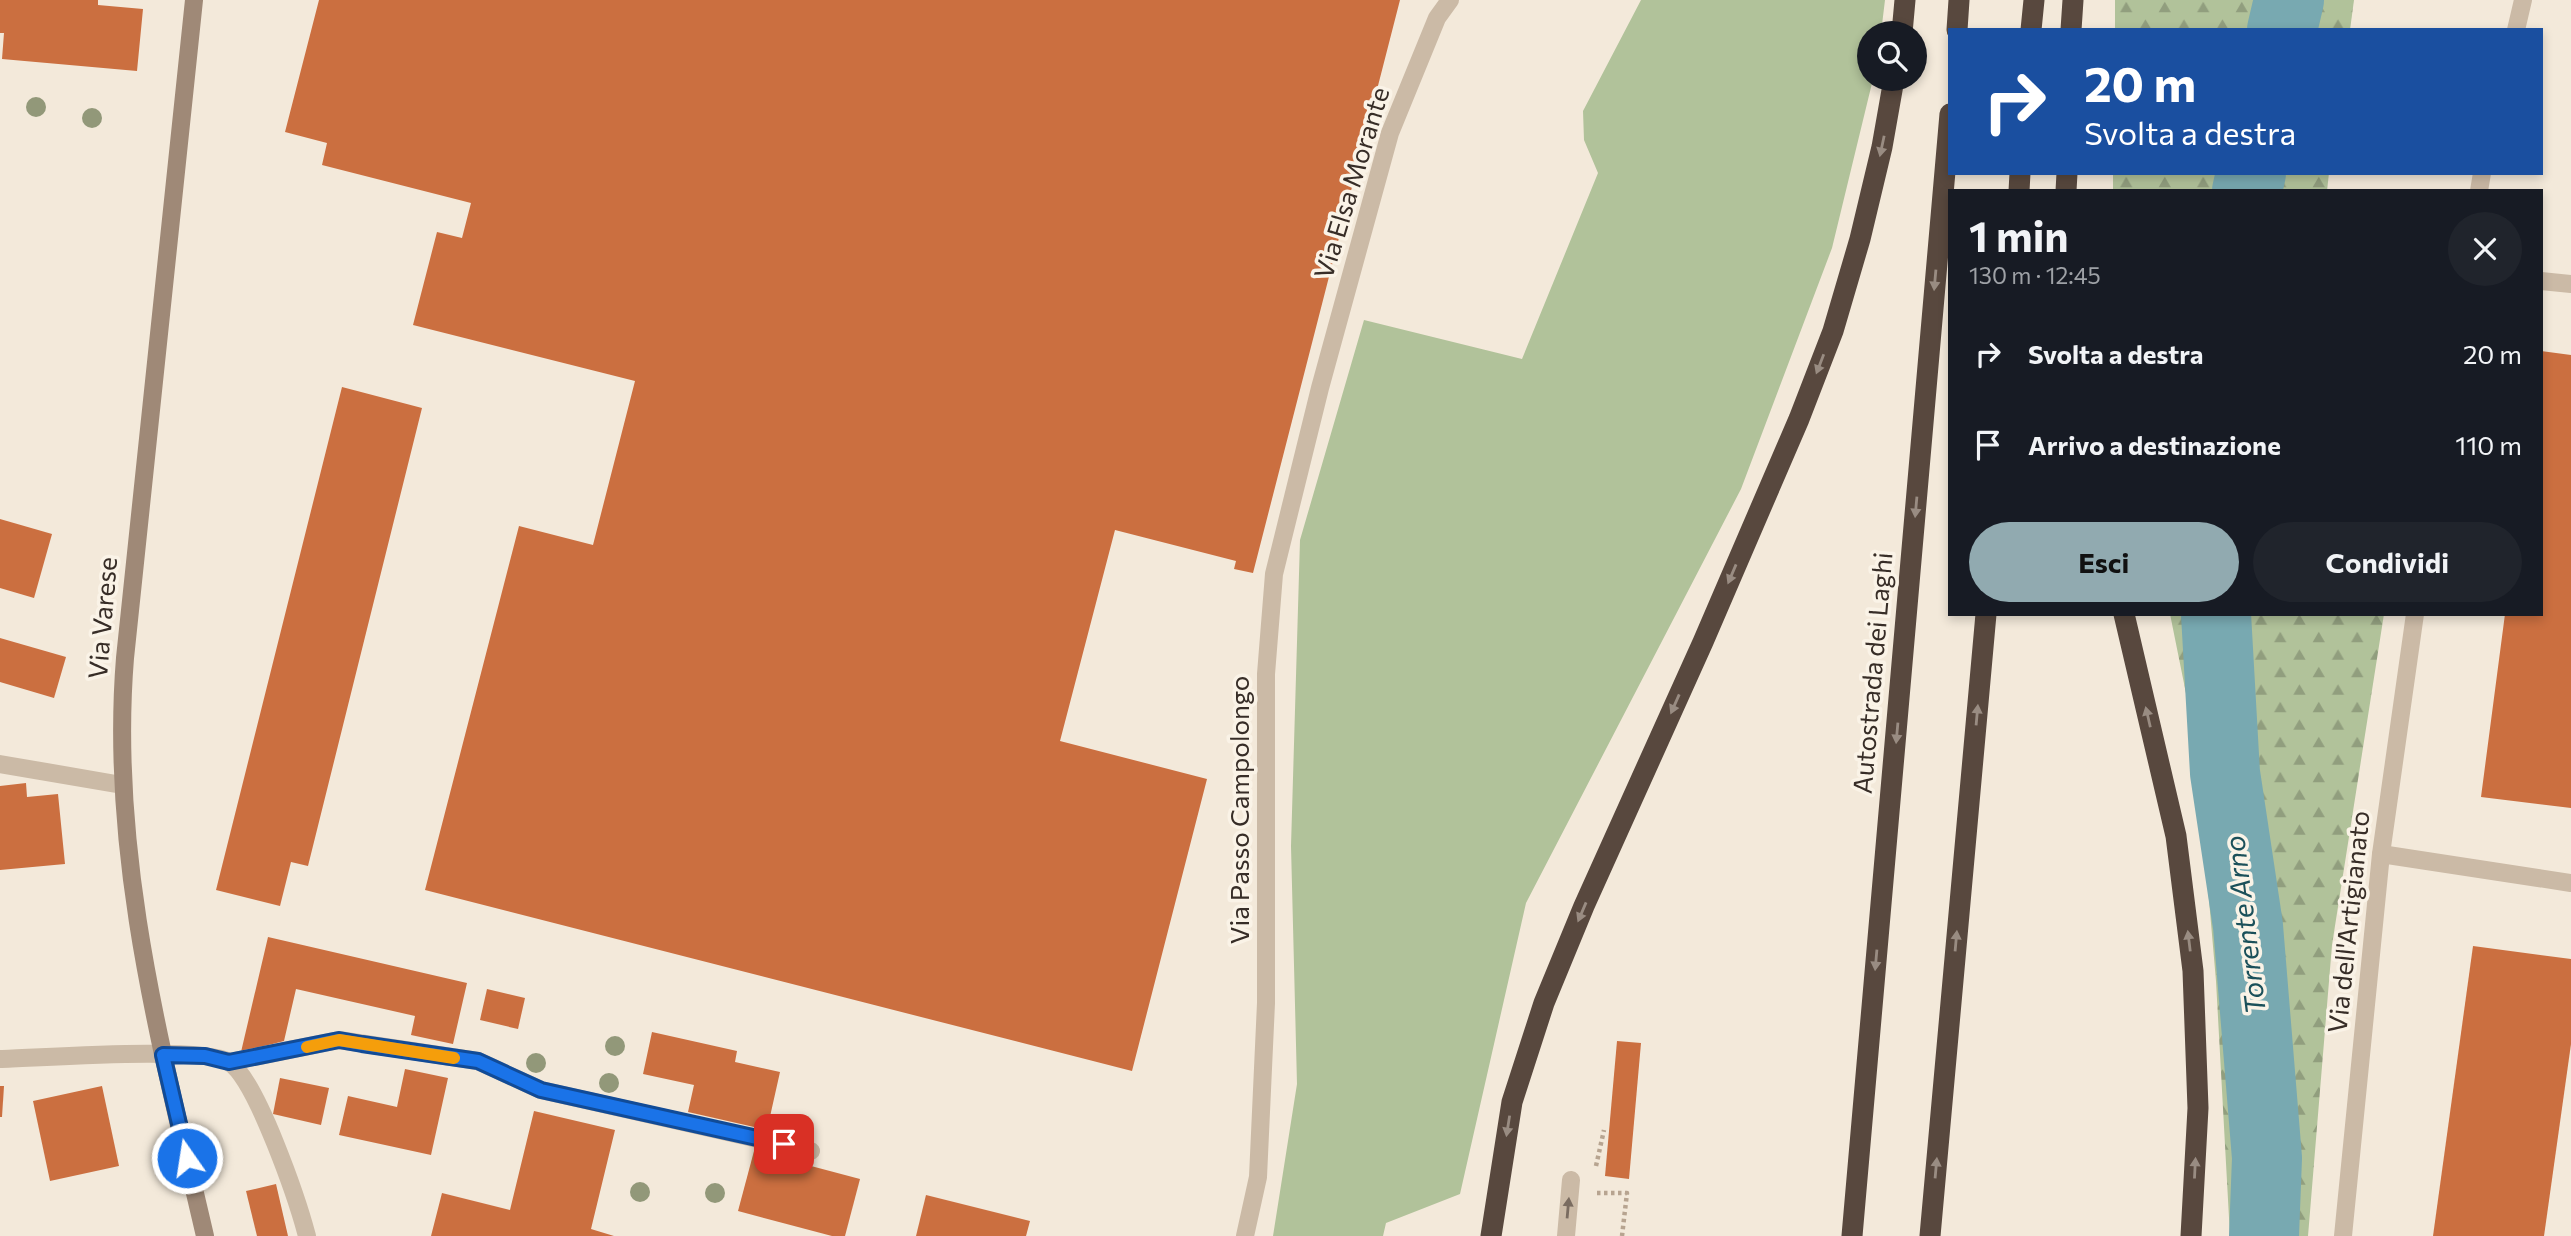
<!DOCTYPE html>
<html lang="it">
<meta charset="utf-8">
<style>
body{margin:0;font-family:Commissioner,sans-serif;background:#20242c;color:#f1f3f6;height:100vh;display:flex;flex-direction:column;font-size:26px;white-space:nowrap}
*{box-sizing:border-box;margin:0}
p{font-size:23px;color:#9ea1a6}
.icon{flex:none;width:38px;height:38px;fill:none;stroke:currentColor;stroke-width:2;stroke-linecap:round;stroke-linejoin:round}
.map{position:relative;flex:1;overflow:hidden}
.panel{position:absolute;left:1948px;top:189px;width:595px;height:427px;display:flex;flex-direction:column;background:#171b24;border-radius:0px;box-shadow:0 4px 10px #0003}
.panel>*{flex:none}
.top-card{position:absolute;left:1948px;top:28px;width:595px;height:147px;border-radius:0px;box-shadow:0 4px 10px #0003;background:#1a4fa0;color:#fff;overflow:hidden}
.buttons{position:absolute;left:1857px;top:21px;display:grid;gap:14px}
.buttons a{display:grid;place-items:center;width:70px;height:70px;border-radius:50%;background:#171b24;box-shadow:0 4px 10px #0003;font-size:35px}
.pin{position:absolute;display:grid;place-items:center;width:60px;height:60px;color:#fff;margin:-30px;border-radius:14px;box-shadow:0 4px 10px #0006}
.me{position:absolute;width:77px;margin:-38px;rotate:347deg;stroke-linejoin:round;filter:drop-shadow(0 0 5px #0008)}
.turn{display:flex;align-items:center;gap:24px;height:147px;padding:0 21px;font-size:32px}
.turn .icon{width:91px;height:91px;stroke-width:2.5}
.turn b{display:block;font-size:49px;line-height:60px}
.round{display:grid;place-items:center;flex:none;width:74px;height:74px;border-radius:37px;background:#20242c}
.headline{display:flex;align-items:center;justify-content:space-between;height:119px;padding:0 21px}
h1{font-size:42px;font-weight:700;line-height:52px}
.cta{display:flex;gap:14px;margin-top:auto;padding:14px 21px}
.cta a{flex:1;height:80px;border-radius:42px;background:#91aab0;color:#111;font-size:28px;font-weight:700;line-height:80px;text-align:center}
.cta a+a{background:#20242c;color:#f1f3f6}
ul{padding:0;list-style:none}
li{display:flex;align-items:center;gap:21px;height:91px;padding:0 21px}
li div{flex:1}
li b{display:block;font-size:26px}
li em{font-style:normal}
.map>svg:first-child{display:block}
.grass{fill:#b1c29a}
.forest{fill:url(#forest-firs)}
.lines{fill:none;stroke-linecap:round;stroke-linejoin:round}
.river{stroke:#78a9b1;stroke-width:70}
.building{fill:#cb6f40}
.path{stroke:#b7a490;stroke-width:4.5;stroke-dasharray:3.5 3.5;stroke-linecap:butt}
.lane{stroke:#cbbaa6;stroke-width:18}
.street{stroke:#cbbaa6;stroke-width:18}
.secondary{stroke:#9f8977;stroke-width:18}
.highway{stroke:#58483e;stroke-width:21}
.tree{fill:#929879}
.oneway{fill:#998c82}
.oneway2{fill:#7a6c60}
.route-casing{stroke:#114b97;stroke-width:18}
.route{stroke:#1a73e8;stroke-width:12}
.slow{stroke:#f59e0b;stroke-width:12}
.labels{text-anchor:middle;stroke-width:7;stroke-linejoin:round;paint-order:stroke}
.street-label{font-size:26px;fill:#372d27;stroke:#faf3e7}
.water-label{font-size:28px;font-style:italic;fill:#1b505a;stroke:#faf3e7}
</style>
<div class="map">
<svg width="2571" height="1236" viewBox="0 0 2571 1236">
<defs>
<pattern id="forest-firs" width="22" height="20" patternUnits="userSpaceOnUse" patternTransform="scale(1.75)"><rect width="22" height="20" fill="#b1c29a"/><path d="M5 1l3.5 6h-7zM16 11l3.5 6h-7z" fill="#919e7e"/></pattern>
</defs>
<rect width="100%" height="100%" fill="#f3e9da"/>
<path class="grass" d="M1641,0H1885L1881,33H1869V79H1873L1832,248L1741,489L1526,903L1460,1194L1386,1223L1383,1236H1273L1297,1084L1291,846L1300,540L1364,320L1522,359L1598,173L1584,140L1583,111Z"/>
<g class="forest">
<path d="M2115,0H2354L2350,30H2115Z"/>
<path d="M2113,173H2329L2327,191H2113Z"/>
<path d="M2170,614H2384L2332,945L2308,1236H2230L2216,981L2195,738Z"/>
</g>
<g class="lines">
<g class="river">
<path d="M2282,30L2289,0"/>
<path d="M2247,191L2251,173"/>
<path d="M2216,614L2225,773L2248,926L2267,1158L2264,1236"/>
</g>
</g>
<g class="building">
<path d="M0,0H98V5L143,9L137,71L2,59L4,33H0Z"/>
<path d="M319,0H1400L1253,573L1234,569L1236,561L1115,530L1060,741L1207,779L1132,1071L425,890L519,526L593,545L635,381L413,325L437,232L462,238L471,203L322,165L327,143L285,132Z"/>
<path d="M2541,351L2571,355V808L2481,797L2505,614H2541Z"/>
<path d="M342,387L422,408L308,866L291,862L280,906L216,890Z"/>
<path d="M0,519L52,534L34,598L0,588Z"/>
<path d="M0,638L66,657L54,698L0,682Z"/>
<path d="M26,783L27,797L58,794L65,864L0,870V786Z"/>
<path d="M268,937L467,983L453,1044L411,1035L415,1016L296,989L284,1041L241,1052Z"/>
<path d="M2473,946L2571,959V1044L2544,1236H2433Z"/>
<path d="M487,989L525,998L518,1029L480,1020Z"/>
<path d="M652,1032L737,1051L735,1062L780,1072L767,1130L688,1112L694,1085L643,1074Z"/>
<path d="M1617,1041L1641,1043L1629,1179L1605,1176Z"/>
<path d="M405,1069L448,1078L431,1155L339,1135L348,1096L397,1107Z"/>
<path d="M280,1078L329,1088L321,1125L273,1114Z"/>
<path d="M0,1086H4L2,1117H0Z"/>
<path d="M102,1086L119,1166L50,1181L33,1101Z"/>
<path d="M534,1111L615,1130L591,1229L614,1236H431L442,1193L510,1210Z"/>
<path d="M754,1151L860,1179L845,1236H832L738,1211Z"/>
<path d="M276,1184L288,1236H257L246,1191Z"/>
<path d="M926,1195L1030,1221L1026,1236H916Z"/>
</g>
<g class="lines">
<g class="path">
<path d="M1596,1166L1604,1130"/>
<path d="M1597,1193H1627L1622,1236"/>
</g>
<g class="lane">
<path d="M0,764L122,785"/>
<path d="M1566,1236L1571,1180"/>
</g>
<g class="street">
<path d="M2516,30L2523,0"/>
<path d="M2479,191L2482,173"/>
<path d="M2541,281L2571,284"/>
<path d="M2381,854L2571,883"/>
<path d="M0,1059C40,1058 202,1046 229,1062C257,1080 298,1202 307,1236"/>
<path d="M229,1062L339,1040L478,1061L541,1090L811,1151"/>
<path d="M1245,1236L1258,1177L1266,1003V674L1274,574L1320,388L1390,133L1437,18L1450,0"/>
<path d="M2343,1236L2381,854L2415,614"/>
</g>
<path class="secondary" d="M194,0L125,658C109,855 161,1046 205,1236"/>
<g class="highway">
<path d="M1957,30L1959,0"/>
<path d="M2031,30L2034,0"/>
<path d="M2071,30L2073,0"/>
<path d="M1902,33L1905,0"/>
<path d="M2019,191L2020,173"/>
<path d="M2066,191L2067,173"/>
<path d="M2124,614L2176,836L2193,971L2198,1108L2191,1236"/>
<path d="M1491,1236L1512,1102L1544,1003L1584,906L1703,642L1799,419L1833,331L1860,239L1882,147L1894,79"/>
<path d="M1852,1236L1950,114"/>
<path d="M1930,1236L1986,614"/>
</g>
</g>
<g class="tree">
<circle cx="36" cy="107" r="10"/>
<circle cx="92" cy="118" r="10"/>
<circle cx="615" cy="1046" r="10"/>
<circle cx="536" cy="1063" r="10"/>
<circle cx="609" cy="1083" r="10"/>
<circle cx="640" cy="1192" r="10"/>
<circle cx="715" cy="1193" r="10"/>
</g>
<defs><path id="oneway-solid" d="M-6-.8H1V-3.2L6.5 0L1 3.2V.8H-6Z" transform="scale(1.75)"/></defs>
<g class="oneway">
<use href="#oneway-solid" transform="translate(1882 146) rotate(102)"/>
<use href="#oneway-solid" transform="translate(1935 280) rotate(95)"/>
<use href="#oneway-solid" transform="translate(1820 364) rotate(111)"/>
<use href="#oneway-solid" transform="translate(1916 507) rotate(95)"/>
<use href="#oneway-solid" transform="translate(1732 574) rotate(113)"/>
<use href="#oneway-solid" transform="translate(1675 704) rotate(114)"/>
<use href="#oneway-solid" transform="translate(1977 715) rotate(-85)"/>
<use href="#oneway-solid" transform="translate(2148 717) rotate(-103)"/>
<use href="#oneway-solid" transform="translate(1897 733) rotate(95)"/>
<use href="#oneway-solid" transform="translate(1582 912) rotate(113)"/>
<use href="#oneway-solid" transform="translate(1956 941) rotate(-85)"/>
<use href="#oneway-solid" transform="translate(2189 941) rotate(-97)"/>
<use href="#oneway-solid" transform="translate(1876 960) rotate(95)"/>
<use href="#oneway-solid" transform="translate(1508 1126) rotate(99)"/>
<use href="#oneway-solid" transform="translate(1936 1168) rotate(-85)"/>
<use href="#oneway-solid" transform="translate(2195 1168) rotate(-87)"/>
</g>
<use class="oneway2" href="#oneway-solid" transform="translate(1568 1208) rotate(-85)"/>
<g class="lines">
<g class="route-casing">
<path id="route" d="M187,1158L163,1055L205,1056L229,1062L339,1040L362,1044L478,1061L541,1090L784,1144"/>
</g>
<use href="#route" class="route"/>
<path class="slow" d="M307,1047L339,1040L454,1058"/>
</g>
<g class="labels">
<g class="street-label">
<text transform="translate(1352 183) rotate(-73)" y="9">Via Elsa Morante</text>
<text transform="translate(103 618) rotate(-85)" y="9">Via Varese</text>
<text transform="translate(1873 673) rotate(-85)" y="9">Autostrada dei Laghi</text>
<text transform="translate(1240 810) rotate(-90)" y="9">Via Passo Campolongo</text>
<text transform="translate(2349 922) rotate(-84)" y="9">Via dell'Artigianato</text>
</g>
<g class="water-label">
<text transform="translate(2245 925) rotate(-97)" y="10">Torrente Arno</text>
</g>
</g>
</svg>
<div class="buttons">
<a><svg class="icon" aria-label="search" viewBox="0 0 24 24"><circle cx="10" cy="10" r="6"/><path d="M15 15l6 6"/></svg></a>
</div>
<div class="pin" style="left:784px;top:1144px;background:#d93025"><svg class="icon" aria-label="arrive" viewBox="0 0 24 24"><path d="M6 21V4h12l-3 4 3 4H6"/></svg></div>
<svg class="me" style="left:187px;top:1158px" viewBox="-20 -20 40 40"><circle r="17" fill="#1a73e8" stroke="#fff" stroke-width="3"/><path d="M0-11L8 9 0 5-8 9z" fill="#fff"/></svg>
<div class="top-card">
<div class="turn"><svg class="icon" aria-label="right" viewBox="0 0 24 24"><path d="M7 20v-9h11M14 6l5 5-5 5"/></svg><div><b>20 m</b>Svolta a destra</div></div>
</div>
<section class="panel">
<div class="headline"><div><h1>1 min</h1><p>130 m · 12:45</p></div><a class="round"><svg class="icon" aria-label="close" viewBox="0 0 24 24"><path d="M6 6l12 12M18 6L6 18"/></svg></a></div>
<ul>
<li><svg class="icon" aria-label="right" viewBox="0 0 24 24"><path d="M7 20v-9h11M14 6l5 5-5 5"/></svg><div><b>Svolta a destra</b></div><em>20 m</em></li>
<li><svg class="icon" aria-label="arrive" viewBox="0 0 24 24"><path d="M6 21V4h12l-3 4 3 4H6"/></svg><div><b>Arrivo a destinazione</b></div><em>110 m</em></li>
</ul>
<div class="cta"><a>Esci</a><a>Condividi</a></div>
</section>
</div>
